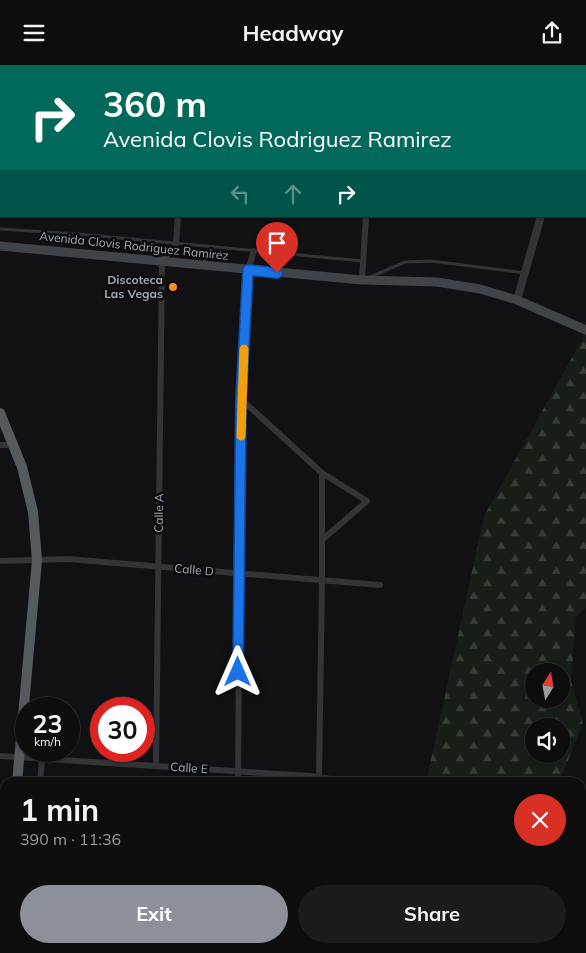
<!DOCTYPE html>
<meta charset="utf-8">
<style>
body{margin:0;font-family:Mulish,sans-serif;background:#1b1b1c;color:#f1f3f6;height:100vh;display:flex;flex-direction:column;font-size:19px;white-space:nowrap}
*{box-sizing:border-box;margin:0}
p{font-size:16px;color:#9a9c9e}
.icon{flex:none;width:28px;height:28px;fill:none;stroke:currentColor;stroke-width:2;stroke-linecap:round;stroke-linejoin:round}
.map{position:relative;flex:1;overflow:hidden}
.details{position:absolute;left:0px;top:712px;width:586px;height:176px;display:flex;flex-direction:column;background:#0d0d0e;border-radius:15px 15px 0 0;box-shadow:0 1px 4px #0004,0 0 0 1px #2d2d2e}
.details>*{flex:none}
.top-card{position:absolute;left:0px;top:0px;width:586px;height:152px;box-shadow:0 1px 4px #0004,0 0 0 1px #2d2d2e;background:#00695c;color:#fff;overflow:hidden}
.needle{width:32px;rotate:11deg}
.buttons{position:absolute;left:525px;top:598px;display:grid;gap:10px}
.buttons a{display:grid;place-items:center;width:45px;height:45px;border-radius:50%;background:#0d0d0e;box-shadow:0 1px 4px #0004,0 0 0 1px #2d2d2e;font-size:25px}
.speed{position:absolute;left:15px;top:632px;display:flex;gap:10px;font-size:25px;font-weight:700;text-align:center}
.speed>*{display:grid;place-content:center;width:65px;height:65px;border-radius:50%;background:#0d0d0e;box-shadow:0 1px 4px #0004,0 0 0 1px #2d2d2e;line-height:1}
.speed small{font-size:12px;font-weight:400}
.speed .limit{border:8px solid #d22;background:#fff;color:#111}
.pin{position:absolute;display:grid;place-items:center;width:42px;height:42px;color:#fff;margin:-51px -21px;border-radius:50% 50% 50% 0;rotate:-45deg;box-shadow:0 0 5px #0007}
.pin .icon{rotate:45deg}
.me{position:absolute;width:55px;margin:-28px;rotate:0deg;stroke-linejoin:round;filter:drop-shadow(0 0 4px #0008)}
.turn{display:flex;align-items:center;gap:18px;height:105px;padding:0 20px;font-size:22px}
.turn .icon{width:65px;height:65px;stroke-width:2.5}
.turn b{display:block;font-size:35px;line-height:42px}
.lanes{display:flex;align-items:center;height:48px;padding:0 20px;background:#0003;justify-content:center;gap:25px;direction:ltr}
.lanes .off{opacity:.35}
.round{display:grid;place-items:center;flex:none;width:52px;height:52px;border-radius:26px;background:#1b1b1c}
.overview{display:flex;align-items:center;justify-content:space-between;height:85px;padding:0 20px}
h1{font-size:30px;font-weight:700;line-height:38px}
.cta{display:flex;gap:10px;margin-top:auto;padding:10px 20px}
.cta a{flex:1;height:58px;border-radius:30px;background:#8c9099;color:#fff;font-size:20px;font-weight:700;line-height:58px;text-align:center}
.cta a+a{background:#1b1b1c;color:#f1f3f6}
header{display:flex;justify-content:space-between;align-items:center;height:65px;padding:0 20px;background:#0d0d0e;font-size:22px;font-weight:700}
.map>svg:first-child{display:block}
.forest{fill:url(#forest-firs);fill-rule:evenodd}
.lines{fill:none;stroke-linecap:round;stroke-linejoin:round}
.service{stroke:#323438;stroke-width:3}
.minor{stroke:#323438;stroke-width:6}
.tertiary{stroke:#323438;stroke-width:8}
.secondary{stroke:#404348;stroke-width:9}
.trunk{stroke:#555a60;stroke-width:10}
.route-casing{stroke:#114b97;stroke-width:12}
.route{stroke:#1a73e8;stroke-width:9}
.slow{stroke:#f59e0b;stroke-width:9}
.poi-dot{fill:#ff8c1d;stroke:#0c0c0e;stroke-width:2}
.labels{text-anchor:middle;stroke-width:5;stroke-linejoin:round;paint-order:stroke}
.street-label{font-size:12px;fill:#a1aab5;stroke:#0c0c0e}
.poi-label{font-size:12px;font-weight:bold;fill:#a1aab5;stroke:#0c0c0e;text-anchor:end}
</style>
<header><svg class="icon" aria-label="menu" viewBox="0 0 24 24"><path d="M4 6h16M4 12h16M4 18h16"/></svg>Headway<svg class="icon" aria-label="share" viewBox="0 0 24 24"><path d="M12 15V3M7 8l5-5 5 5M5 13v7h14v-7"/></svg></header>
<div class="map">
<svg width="586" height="888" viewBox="0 0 586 888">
<defs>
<pattern id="forest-firs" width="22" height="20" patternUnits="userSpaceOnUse" patternTransform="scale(1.25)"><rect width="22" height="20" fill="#171e17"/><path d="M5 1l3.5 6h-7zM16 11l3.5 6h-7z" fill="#363c36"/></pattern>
</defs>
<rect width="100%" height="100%" fill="#111113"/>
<g class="forest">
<path d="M586,267V543L576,551L571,616L583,658L563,708L556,717L426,718L484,451ZM534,606H561V634H534ZM534,661H561V689H534Z"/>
<path d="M169,884H437L434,888H155Z"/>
</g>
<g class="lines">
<g class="service">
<path d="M0,164L78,169L363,196"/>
<path d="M272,188L277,206"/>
<path d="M203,198L214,182"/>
<path d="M370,212L405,197L431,196L525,208"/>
<path d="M581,733H586"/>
<path d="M581,807L586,808"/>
<path d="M581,881H586"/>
<path d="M439,888L442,884"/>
</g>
<g class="minor">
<path d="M0,0L13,1"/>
<path d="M191,1V0"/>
<path d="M381,1V0"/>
<path d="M585,51H586"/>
<path d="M0,83H1"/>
<path d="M585,130H586"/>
<path d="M362,215L366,151"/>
<path d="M241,334L322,408L367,436L322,475"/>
<path d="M0,380H12"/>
<path d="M0,496L68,494L380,520"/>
<path d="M0,691L310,711L331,714L335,718"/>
<path d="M156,700L162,196L176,179L178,151"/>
<path d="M319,712L322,515V408"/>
<path d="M40,718L42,694"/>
<path d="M238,718L241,334L248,205L254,186"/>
<path d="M31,888V884"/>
</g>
<g class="tertiary">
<path d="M582,1V0"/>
<path d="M517,235L541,151"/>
</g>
<path class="secondary" d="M0,181L362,215L437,217L480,224L517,235L586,265"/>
<g class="trunk">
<path d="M0,348L22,402L33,447L37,495L17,718"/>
<path d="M9,888L10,884"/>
</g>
</g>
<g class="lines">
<g class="route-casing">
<path id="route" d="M238,607L241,334L248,205L277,208"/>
</g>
<use href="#route" class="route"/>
<path class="slow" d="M241,371L244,284"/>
</g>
<circle class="poi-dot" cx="173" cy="222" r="5"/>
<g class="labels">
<g class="street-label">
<text transform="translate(134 181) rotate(6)" y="4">Avenida Clovis Rodriguez Ramirez</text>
<text transform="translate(159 448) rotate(-89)" y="4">Calle A</text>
<text transform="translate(194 505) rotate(5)" y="4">Calle D</text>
<text transform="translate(189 703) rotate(4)" y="4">Calle E</text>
</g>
<g class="poi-label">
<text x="163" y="219">Discoteca<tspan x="163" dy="14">Las Vegas</tspan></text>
</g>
</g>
</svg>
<div class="buttons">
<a><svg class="needle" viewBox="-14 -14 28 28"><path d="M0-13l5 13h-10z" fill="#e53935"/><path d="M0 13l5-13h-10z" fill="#9a9c9e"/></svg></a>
<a><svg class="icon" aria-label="sound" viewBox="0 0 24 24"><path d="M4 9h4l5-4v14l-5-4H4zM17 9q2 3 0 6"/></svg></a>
</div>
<div class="speed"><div>23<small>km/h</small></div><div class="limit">30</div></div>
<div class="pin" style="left:277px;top:208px;background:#d93025"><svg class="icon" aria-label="arrive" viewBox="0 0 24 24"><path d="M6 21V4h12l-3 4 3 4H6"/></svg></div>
<svg class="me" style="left:238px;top:607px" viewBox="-20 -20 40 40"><path d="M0-17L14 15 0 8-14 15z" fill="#1a73e8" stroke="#fff" stroke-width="4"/></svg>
<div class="top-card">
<div class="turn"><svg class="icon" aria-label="right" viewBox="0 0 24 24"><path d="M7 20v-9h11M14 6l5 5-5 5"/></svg><div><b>360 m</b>Avenida Clovis Rodriguez Ramirez</div></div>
<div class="lanes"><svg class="icon off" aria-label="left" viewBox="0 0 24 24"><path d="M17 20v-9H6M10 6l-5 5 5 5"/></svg><svg class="icon off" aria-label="ahead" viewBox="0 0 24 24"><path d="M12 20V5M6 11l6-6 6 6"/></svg><svg class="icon" aria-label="right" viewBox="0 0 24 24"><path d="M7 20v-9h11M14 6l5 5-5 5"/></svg></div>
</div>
<section class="details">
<div class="overview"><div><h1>1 min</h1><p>390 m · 11:36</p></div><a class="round" style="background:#d93025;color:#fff"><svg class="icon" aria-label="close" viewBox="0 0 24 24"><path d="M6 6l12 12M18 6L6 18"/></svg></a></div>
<div class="cta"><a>Exit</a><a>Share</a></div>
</section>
</div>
